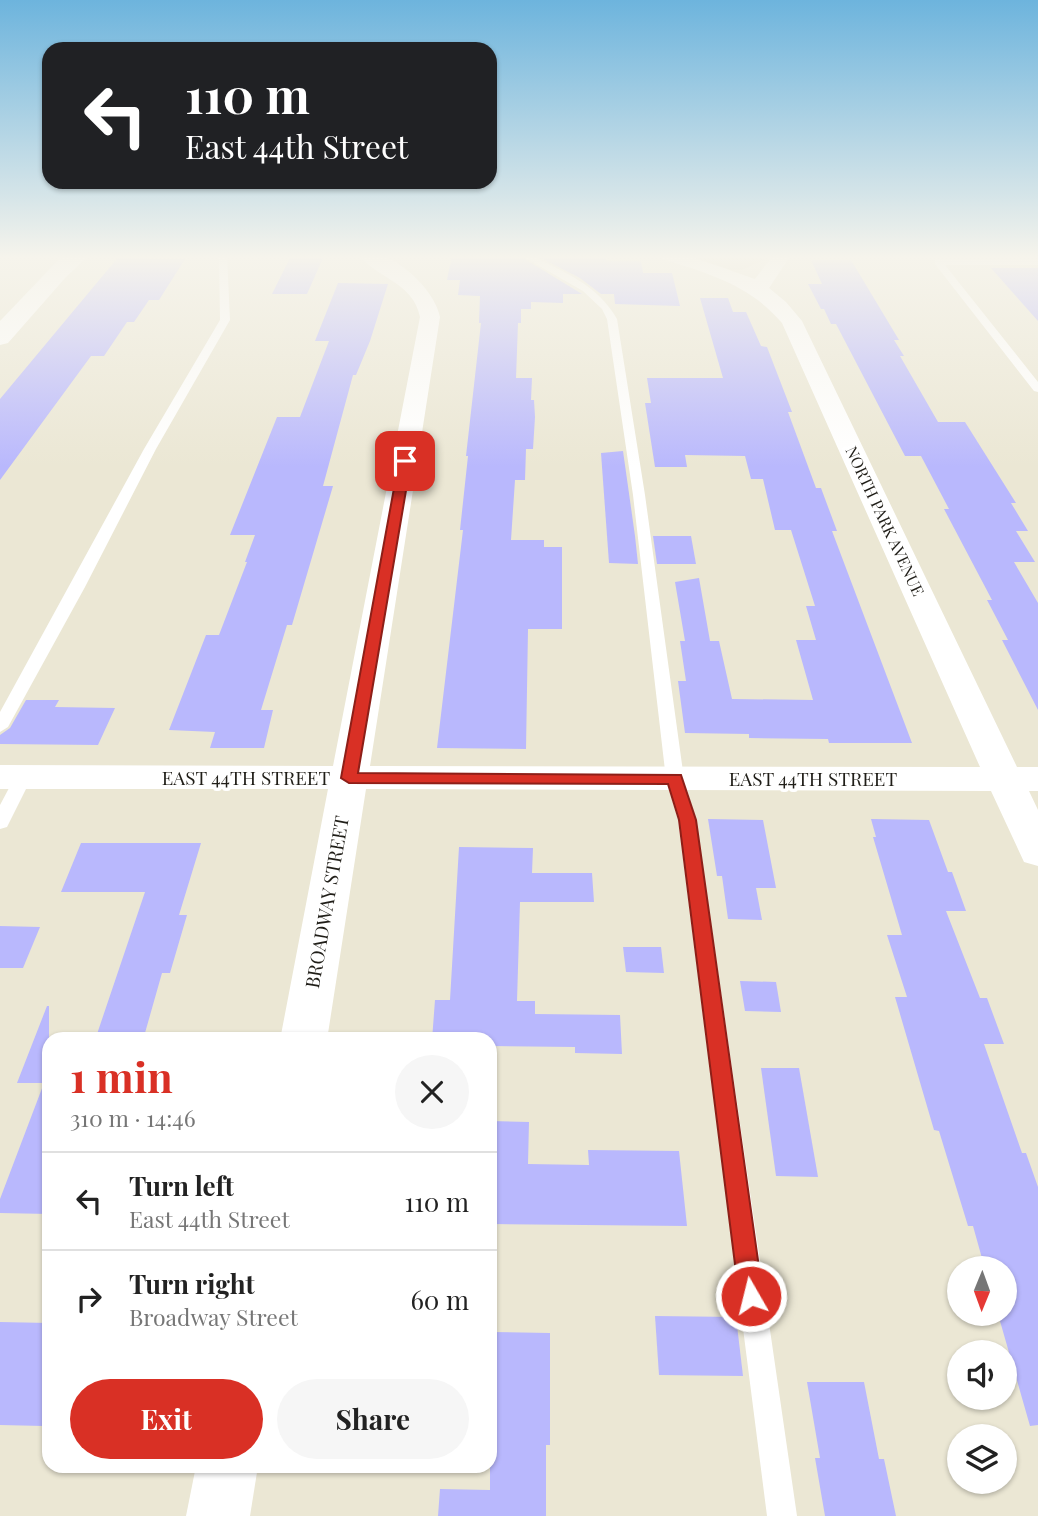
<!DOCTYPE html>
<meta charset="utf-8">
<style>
body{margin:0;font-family:"Playfair Display",serif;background:#f6f6f6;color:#222;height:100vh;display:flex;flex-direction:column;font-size:26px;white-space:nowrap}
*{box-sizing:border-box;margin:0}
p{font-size:23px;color:#767676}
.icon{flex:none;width:38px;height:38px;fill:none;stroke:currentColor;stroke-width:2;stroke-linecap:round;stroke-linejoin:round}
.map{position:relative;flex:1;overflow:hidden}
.drawer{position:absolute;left:42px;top:1032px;width:455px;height:441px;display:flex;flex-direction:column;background:#fff;border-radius:21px;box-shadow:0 2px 5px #0004}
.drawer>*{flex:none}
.top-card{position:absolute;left:42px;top:42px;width:455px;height:147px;border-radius:21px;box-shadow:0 2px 5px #0004;background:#202124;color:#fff;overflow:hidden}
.needle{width:46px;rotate:181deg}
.controls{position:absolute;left:947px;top:1256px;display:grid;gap:14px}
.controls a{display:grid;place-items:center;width:70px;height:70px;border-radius:50%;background:#fff;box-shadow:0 2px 5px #0004;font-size:35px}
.pin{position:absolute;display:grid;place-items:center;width:60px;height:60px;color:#fff;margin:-30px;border-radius:14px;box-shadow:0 4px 10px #0006}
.me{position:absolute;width:77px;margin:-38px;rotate:352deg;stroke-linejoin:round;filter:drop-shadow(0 0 5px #0008)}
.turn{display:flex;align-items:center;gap:24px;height:147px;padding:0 28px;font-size:32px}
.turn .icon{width:91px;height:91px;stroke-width:2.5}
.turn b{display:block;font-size:49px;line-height:60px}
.round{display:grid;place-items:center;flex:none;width:74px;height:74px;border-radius:37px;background:#f6f6f6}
.summary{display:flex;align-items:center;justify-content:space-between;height:119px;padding:0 28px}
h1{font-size:42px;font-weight:700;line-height:52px;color:#d93025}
.button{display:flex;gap:14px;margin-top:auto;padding:14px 28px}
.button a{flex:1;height:80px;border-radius:42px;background:#d93025;color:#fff;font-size:28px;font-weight:700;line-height:80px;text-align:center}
.button a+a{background:#f6f6f6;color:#222}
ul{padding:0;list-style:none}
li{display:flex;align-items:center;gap:21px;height:98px;padding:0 28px;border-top:2px solid #e0e0e0}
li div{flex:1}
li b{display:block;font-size:26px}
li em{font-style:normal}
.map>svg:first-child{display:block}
.built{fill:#e0dac1}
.building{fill:#b9b8fd}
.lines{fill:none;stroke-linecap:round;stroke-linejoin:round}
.lane{fill:#fff;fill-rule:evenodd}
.street{fill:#fff;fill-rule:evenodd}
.secondary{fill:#fff;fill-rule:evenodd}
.route{fill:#d93025;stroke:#8d1f18;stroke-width:2}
.labels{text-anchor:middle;stroke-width:7;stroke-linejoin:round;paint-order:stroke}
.far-street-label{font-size:16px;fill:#201e18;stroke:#fff}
.street-label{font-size:19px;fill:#201e18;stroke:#fff}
</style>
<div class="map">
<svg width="1038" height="1516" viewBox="0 0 1038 1516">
<rect width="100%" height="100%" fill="#ebe7d4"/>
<path class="built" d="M687,255H900L902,258H768L742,270H731Z"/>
<g class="building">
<path d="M120,255H152L149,259H185L159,300H149L134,322H127L104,356H91L0,480V399Z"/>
<path d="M452,255H518L582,294H563V303L531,302V309H521V323H518L516,378H532L531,400H534L535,417L533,449H526L525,480H515L511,540H544V547H562V629H528L526,749L437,748L463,530H460L468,456H466L481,323H479L480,296L458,295L460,280H447Z"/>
<path d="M535,255H605L607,261H641L643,273H672L680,306L615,304L614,294H601L580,278Z"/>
<path d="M290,258H323L307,294H272Z"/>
<path d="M811,260H851L899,340H894L904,356H900L938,422H965L1016,503H1011L1028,531H1016L1035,562H1014L1038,603V710L1002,640H1008L987,600H992L944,509H949L921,456H905L836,324H831L824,309H821L808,284H822Z"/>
<path d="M991,268H1038V321Z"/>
<path d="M338,283L388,284L370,341L356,375H353L323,486H333L292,625H287L261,710H273L264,748H210L215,732L169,730L206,635H219L247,562H245L255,535H230L277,417H300L329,341H315Z"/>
<path d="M700,298H728L733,312H746L761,346L767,347L792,412H788L816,488H821L837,531H832L912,743H829L828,739L749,738V734L685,733L678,681H686L680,641H685L675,582L699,578L710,641H719L732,699L813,700L796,640H816L806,606H815L791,530H775L763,479H751L745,456L685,455L687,467H655L645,403H651L647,378H723Z"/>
<path d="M623,451L635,536L638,564L609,563L601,453Z"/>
<path d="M653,536H691L696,564H657Z"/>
<path d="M26,700H59L55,707L115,708L98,745L0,744V735L10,728Z"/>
<path d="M708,819L763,820L776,888H756L762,920L728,919L722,876H717Z"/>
<path d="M871,819L929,820L948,872H952L966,911H946L980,998H987L1004,1044H984L1022,1153H1026L1038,1187V1425L1030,1426L998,1314H1004V1269H985L973,1226H968L939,1131L934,1130L895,997H907L887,935H902L873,837H876Z"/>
<path d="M81,843H201L179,915H187L170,973H162L143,1040H95L145,892H61Z"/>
<path d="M459,847L533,848L532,873H592L594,902H520L517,1001H535V1014L620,1015L622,1054L575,1053V1047L490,1046V1040H432L435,1000H450Z"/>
<path d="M0,926L40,927L23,968H0Z"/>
<path d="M623,947H661L664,973L626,972Z"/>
<path d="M740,981L776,982L781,1012L745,1011Z"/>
<path d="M47,1006H49V1214L0,1213V1199L44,1083H17Z"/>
<path d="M761,1068H799L818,1177L776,1176Z"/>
<path d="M490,1121L529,1122L528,1164L589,1165L588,1150L679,1151L687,1226L490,1224Z"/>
<path d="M655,1316L736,1317L743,1376L659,1375Z"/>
<path d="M0,1322L49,1323V1409L44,1426L0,1425Z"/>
<path d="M490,1332L550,1333V1445H546V1516H438L440,1489L490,1490Z"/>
<path d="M807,1382H864L879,1459H884L896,1516H825L815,1458H820Z"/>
</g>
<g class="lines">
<g class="lane">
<path d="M63,255H72L0,330V321Z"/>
<path d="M219,255H227L230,320L156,449L85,587L8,727L0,732V712L144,449L220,320Z"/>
<path d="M520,255H530C564,272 598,285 617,319L645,495L684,779L696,820L797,1516H767L678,820L666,779L633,495L607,319L602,309L583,291Z"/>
<path d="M938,259H1038V265H945L1038,382V392L1034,391L935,264V260Z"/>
<path d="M23,771L32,777L7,827L0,829V805L17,773Z"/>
</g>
<g class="street">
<path d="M359,255C365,255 375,253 381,255C405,263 435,292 440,317L370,766L980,767L782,323C750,285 708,273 662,259L659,255H686L755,279L773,255H791L769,288L786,302L802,321L1017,767H1038V791H1029L1038,810V866L1024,862L991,791L366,789L327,1040H280L328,789H0V765L333,766L420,317C413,282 378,279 359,255Z"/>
<path d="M196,1466H258L250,1516H186Z"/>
</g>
<path class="secondary" d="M69,255H90L66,277L8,343L0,345V325Z"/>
</g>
<linearGradient id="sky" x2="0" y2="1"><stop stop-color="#6db4dd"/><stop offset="0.55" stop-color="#f6f4ec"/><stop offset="1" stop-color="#f6f4ec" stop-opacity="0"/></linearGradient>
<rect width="1038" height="467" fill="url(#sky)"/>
<path class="route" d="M405,458L411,461L358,773L681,775L696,820L763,1296L760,1304L751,1308L742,1304L739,1296L679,820L668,784L349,783L341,778L399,461Z"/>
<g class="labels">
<g class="far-street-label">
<text transform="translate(885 521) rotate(65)" y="6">NORTH PARK AVENUE</text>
</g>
<g class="street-label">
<text x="246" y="785">EAST 44TH STREET</text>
<text x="813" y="786">EAST 44TH STREET</text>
<text transform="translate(327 902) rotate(-80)" y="7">BROADWAY STREET</text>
</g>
</g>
</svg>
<div class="controls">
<a><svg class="needle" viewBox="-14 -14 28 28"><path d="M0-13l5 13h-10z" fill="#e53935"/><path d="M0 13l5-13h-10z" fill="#767676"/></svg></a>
<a><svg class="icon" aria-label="sound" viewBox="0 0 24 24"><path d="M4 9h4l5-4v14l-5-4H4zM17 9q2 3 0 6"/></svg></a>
<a><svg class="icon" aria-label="layers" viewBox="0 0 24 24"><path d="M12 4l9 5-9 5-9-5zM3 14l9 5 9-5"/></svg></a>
</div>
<div class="pin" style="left:405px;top:461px;background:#d93025"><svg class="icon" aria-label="arrive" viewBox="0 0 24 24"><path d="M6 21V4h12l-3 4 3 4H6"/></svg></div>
<svg class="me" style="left:751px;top:1296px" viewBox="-20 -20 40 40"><circle r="17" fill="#d93025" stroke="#fff" stroke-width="3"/><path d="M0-11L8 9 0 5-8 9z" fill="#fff"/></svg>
<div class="top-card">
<div class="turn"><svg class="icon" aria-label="left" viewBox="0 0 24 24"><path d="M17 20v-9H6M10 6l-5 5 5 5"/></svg><div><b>110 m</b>East 44th Street</div></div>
</div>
<section class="drawer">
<div class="summary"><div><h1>1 min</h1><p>310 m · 14:46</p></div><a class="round"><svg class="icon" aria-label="close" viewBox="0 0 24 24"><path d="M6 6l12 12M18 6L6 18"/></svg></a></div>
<ul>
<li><svg class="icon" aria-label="left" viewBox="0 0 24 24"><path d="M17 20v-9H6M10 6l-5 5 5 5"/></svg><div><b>Turn left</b><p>East 44th Street</p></div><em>110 m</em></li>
<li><svg class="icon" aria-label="right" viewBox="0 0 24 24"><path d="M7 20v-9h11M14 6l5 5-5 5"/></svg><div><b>Turn right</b><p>Broadway Street</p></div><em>60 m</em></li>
</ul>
<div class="button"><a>Exit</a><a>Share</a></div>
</section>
</div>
